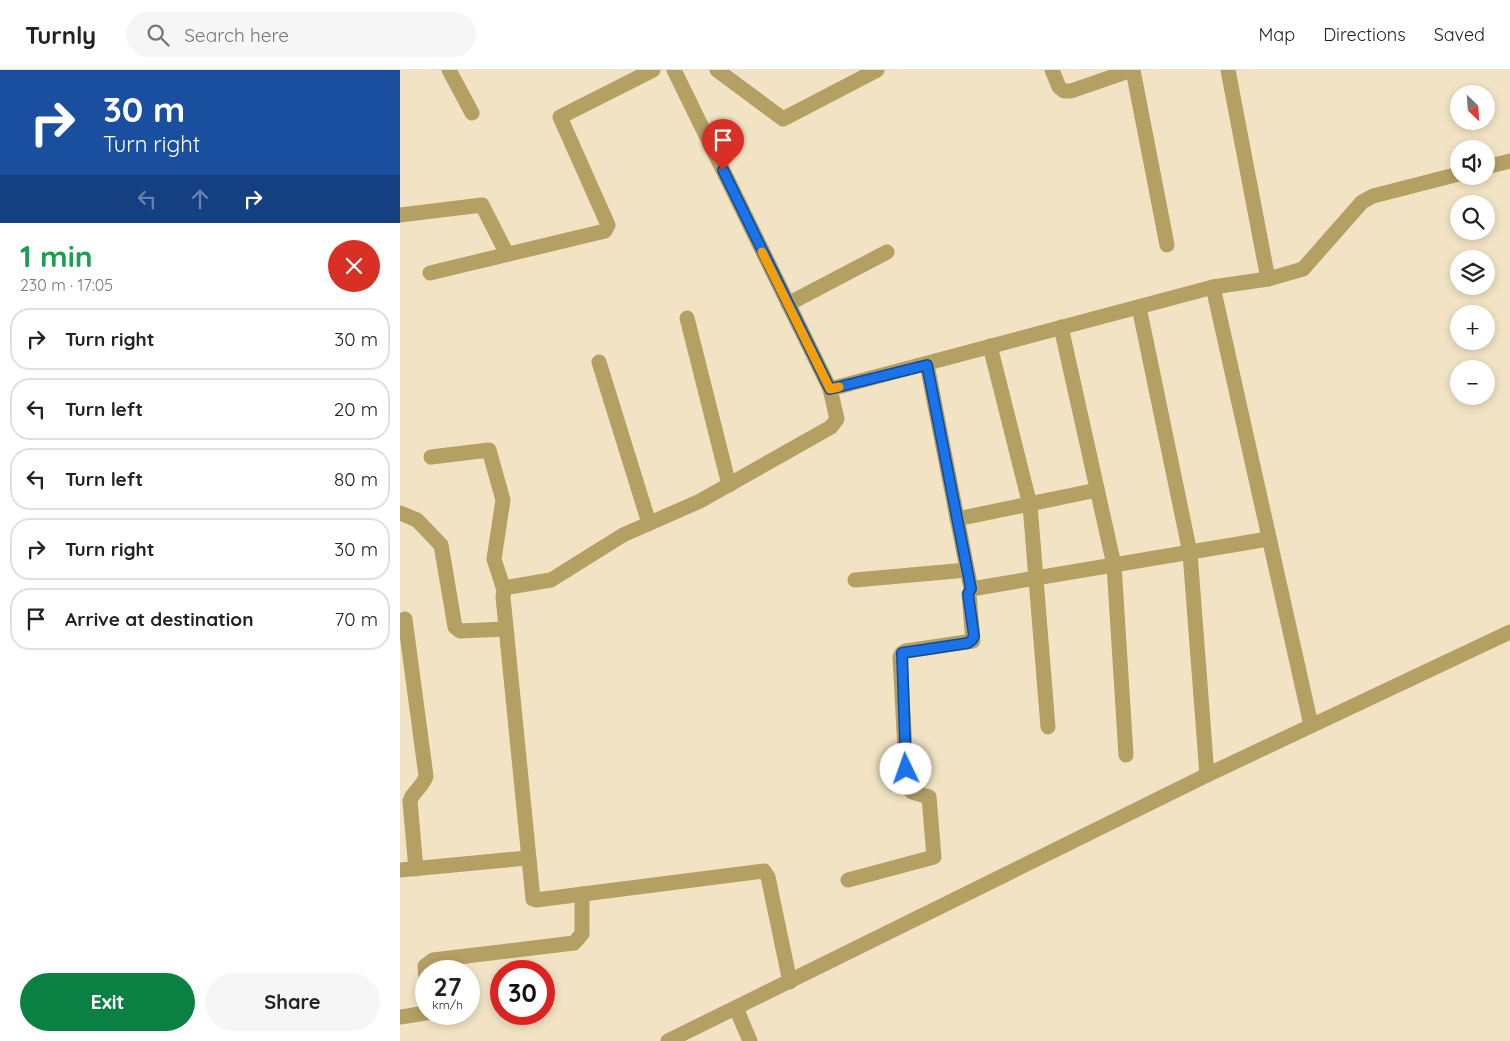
<!DOCTYPE html>
<meta charset="utf-8">
<style>
body{margin:0;font-family:Quicksand,sans-serif;background:#f6f6f6;color:#222;height:100vh;display:flex;flex-direction:column;font-size:19px;white-space:nowrap}
*{box-sizing:border-box;margin:0}
p{font-size:16px;color:#767676}
.icon{flex:none;width:28px;height:28px;fill:none;stroke:currentColor;stroke-width:2;stroke-linecap:round;stroke-linejoin:round}
.map{position:relative;flex:1;overflow:hidden}
.sheet{display:flex;flex-direction:column;background:#fff;width:400px}
.sheet>*{flex:none}
.guide{background:#1a4fa0;color:#fff;overflow:hidden}
.needle{width:32px;rotate:155deg}
.buttons{position:absolute;left:1050px;top:15px;display:grid;gap:10px}
.buttons a{display:grid;place-items:center;width:45px;height:45px;border-radius:50%;background:#fff;box-shadow:0 2px 8px #0003;font-size:25px}
.speed{position:absolute;left:15px;top:890px;display:flex;gap:10px;font-size:25px;font-weight:700;text-align:center}
.speed>*{display:grid;place-content:center;width:65px;height:65px;border-radius:50%;background:#fff;box-shadow:0 2px 8px #0003;line-height:1}
.speed small{font-size:12px;font-weight:400}
.speed .limit{border:8px solid #d22;background:#fff;color:#111}
.pin{position:absolute;display:grid;place-items:center;width:42px;height:42px;color:#fff;margin:-51px -21px;border-radius:50% 50% 50% 0;rotate:-45deg;box-shadow:0 0 5px #0007}
.pin .icon{rotate:45deg}
.me{position:absolute;width:55px;margin:-28px;rotate:357deg;stroke-linejoin:round;filter:drop-shadow(0 0 4px #0008)}
.turn{display:flex;align-items:center;gap:18px;height:105px;padding:0 20px;font-size:22px}
.turn .icon{width:65px;height:65px;stroke-width:2.5}
.turn b{display:block;font-size:35px;line-height:42px}
.lanes{display:flex;align-items:center;height:48px;padding:0 20px;background:#0003;justify-content:center;gap:25px;direction:ltr}
.lanes .off{opacity:.35}
.round{display:grid;place-items:center;flex:none;width:52px;height:52px;border-radius:26px;background:#f6f6f6}
.summary{display:flex;align-items:center;justify-content:space-between;height:85px;padding:0 20px}
h1{font-size:30px;font-weight:700;line-height:38px;color:#1e9e55}
.action{display:flex;gap:10px;margin-top:auto;padding:10px 20px}
.action a{flex:1;height:58px;border-radius:30px;background:#0b8043;color:#fff;font-size:20px;font-weight:700;line-height:58px;text-align:center}
.action a+a{background:#f6f6f6;color:#222}
ul{padding:0;list-style:none}
li{display:flex;align-items:center;gap:15px;height:62px;margin:0 10px 8px;padding:0 10px;border:2px solid #e0e0e0;border-radius:20px}
li div{flex:1}
li b{display:block;font-size:19px}
li em{font-style:normal}
header{display:flex;align-items:center;gap:30px;box-sizing:border-box;height:70px;padding:0 25px;background:#fff;border-bottom:1px solid #e0e0e0}
header strong{font-size:24px}
nav{display:flex;gap:28px;margin-inline-start:auto;font-size:18px}
.search{width:350px;height:45px;background:#f6f6f6;display:flex;align-items:center;gap:12px;box-sizing:border-box;padding:0 18px;border-radius:28px;color:#767676;font-size:19px}
main{display:flex;flex:1;min-height:0}
.map>svg:first-child{display:block}
.lines{fill:none;stroke-linecap:round;stroke-linejoin:round}
.street{stroke:#b4a063;stroke-width:15}
.route-casing{stroke:#114b97;stroke-width:12}
.route{stroke:#1a73e8;stroke-width:9}
.slow{stroke:#f59e0b;stroke-width:9}
</style>
<header>
<strong>Turnly</strong>
<div class="search"><svg class="icon" aria-label="search" viewBox="0 0 24 24"><circle cx="10" cy="10" r="6"/><path d="M15 15l6 6"/></svg>Search here</div>
<nav><a>Map</a><a>Directions</a><a>Saved</a></nav>
</header>
<main>
<section class="sheet">
<div class="guide">
<div class="turn"><svg class="icon" aria-label="right" viewBox="0 0 24 24"><path d="M7 20v-9h11M14 6l5 5-5 5"/></svg><div><b>30 m</b>Turn right</div></div>
<div class="lanes"><svg class="icon off" aria-label="left" viewBox="0 0 24 24"><path d="M17 20v-9H6M10 6l-5 5 5 5"/></svg><svg class="icon off" aria-label="ahead" viewBox="0 0 24 24"><path d="M12 20V5M6 11l6-6 6 6"/></svg><svg class="icon" aria-label="right" viewBox="0 0 24 24"><path d="M7 20v-9h11M14 6l5 5-5 5"/></svg></div>
</div>
<div class="summary"><div><h1>1 min</h1><p>230 m · 17:05</p></div><a class="round" style="background:#d93025;color:#fff"><svg class="icon" aria-label="close" viewBox="0 0 24 24"><path d="M6 6l12 12M18 6L6 18"/></svg></a></div>
<ul>
<li><svg class="icon" aria-label="right" viewBox="0 0 24 24"><path d="M7 20v-9h11M14 6l5 5-5 5"/></svg><div><b>Turn right</b></div><em>30 m</em></li>
<li><svg class="icon" aria-label="left" viewBox="0 0 24 24"><path d="M17 20v-9H6M10 6l-5 5 5 5"/></svg><div><b>Turn left</b></div><em>20 m</em></li>
<li><svg class="icon" aria-label="left" viewBox="0 0 24 24"><path d="M17 20v-9H6M10 6l-5 5 5 5"/></svg><div><b>Turn left</b></div><em>80 m</em></li>
<li><svg class="icon" aria-label="right" viewBox="0 0 24 24"><path d="M7 20v-9h11M14 6l5 5-5 5"/></svg><div><b>Turn right</b></div><em>30 m</em></li>
<li><svg class="icon" aria-label="arrive" viewBox="0 0 24 24"><path d="M6 21V4h12l-3 4 3 4H6"/></svg><div><b>Arrive at destination</b></div><em>70 m</em></li>
</ul>
<div class="action"><a>Exit</a><a>Share</a></div>
</section>
<div class="map">
<svg width="1110" height="971" viewBox="0 0 1110 971">
<rect width="100%" height="100%" fill="#f1e3c4"/>
<g class="lines">
<g class="street">
<path d="M49,0L72,43"/>
<path d="M274,0L430,319L813,217L868,209L903,199L962,132L973,126L1059,104"/>
<path d="M317,0L383,49L477,0"/>
<path d="M652,0L659,17L664,21H671L732,0"/>
<path d="M733,0L767,175"/>
<path d="M828,0L868,209"/>
<path d="M1086,97L1110,91"/>
<path d="M0,145L82,135L107,184"/>
<path d="M30,203L205,161L208,155L160,47L253,0"/>
<path d="M813,217L911,655"/>
<path d="M388,234L487,182"/>
<path d="M739,237L790,483L807,705"/>
<path d="M287,248L329,415"/>
<path d="M661,257L714,495L726,685"/>
<path d="M590,276L630,435L648,657"/>
<path d="M199,292L249,453"/>
<path d="M527,295L571,519"/>
<path d="M31,387L89,380L103,430L94,489L104,520"/>
<path d="M0,443L17,450L41,475L55,557L60,561L106,559"/>
<path d="M557,449L697,420"/>
<path d="M455,510L567,500"/>
<path d="M5,549L26,706C23,717 13,721 10,731L16,799"/>
<path d="M0,800L127,788"/>
<path d="M448,810L534,787L529,727L512,722L507,717L500,587L502,583L506,581L573,571L569,524L571,519L868,469"/>
<path d="M26,910L25,896L33,890L174,873L182,864V824"/>
<path d="M390,912L368,807L364,801L136,830L133,829L103,527L104,520L109,517L151,510L223,465L300,431L431,357L437,349L430,319"/>
<path d="M336,938L350,971"/>
<path d="M0,947L26,943"/>
<path d="M268,971L807,705L1110,562"/>
</g>
</g>
<g class="lines">
<g class="route-casing">
<path id="route" d="M323,100L430,319L527,295L571,519L568,524L574,566L572,570L568,573L502,583L506,699"/>
</g>
<use href="#route" class="route"/>
<path class="slow" d="M362,182L430,319L439,317"/>
</g>
</svg>
<div class="buttons">
<a><svg class="needle" viewBox="-14 -14 28 28"><path d="M0-13l5 13h-10z" fill="#e53935"/><path d="M0 13l5-13h-10z" fill="#767676"/></svg></a>
<a><svg class="icon" aria-label="sound" viewBox="0 0 24 24"><path d="M4 9h4l5-4v14l-5-4H4zM17 9q2 3 0 6"/></svg></a>
<a><svg class="icon" aria-label="search" viewBox="0 0 24 24"><circle cx="10" cy="10" r="6"/><path d="M15 15l6 6"/></svg></a>
<a><svg class="icon" aria-label="layers" viewBox="0 0 24 24"><path d="M12 4l9 5-9 5-9-5zM3 14l9 5 9-5"/></svg></a>
<a>+</a>
<a>−</a>
</div>
<div class="speed"><div>27<small>km/h</small></div><div class="limit">30</div></div>
<div class="pin" style="left:323px;top:100px;background:#d93025"><svg class="icon" aria-label="arrive" viewBox="0 0 24 24"><path d="M6 21V4h12l-3 4 3 4H6"/></svg></div>
<svg class="me" style="left:506px;top:699px" viewBox="-20 -20 40 40"><circle r="19" fill="#fff"/><path d="M0-13L10 11 0 6-10 11z" fill="#1a73e8"/></svg>
</div>
</main>
